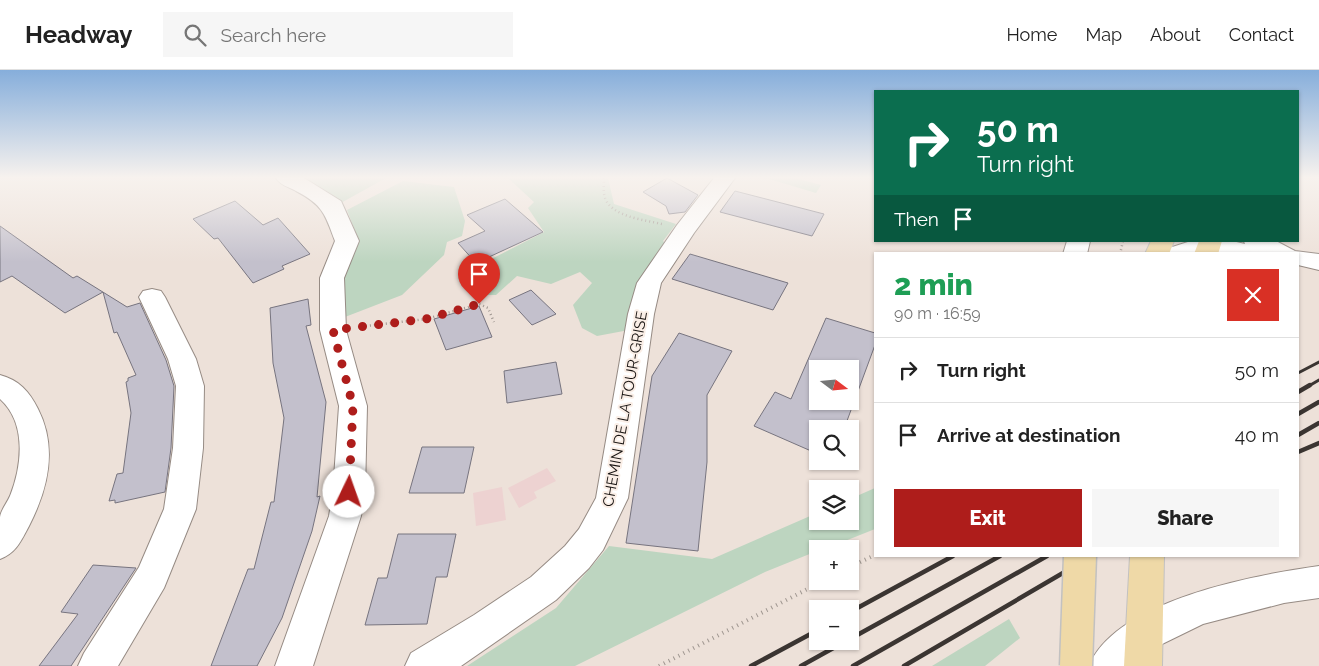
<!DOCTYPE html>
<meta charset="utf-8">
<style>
body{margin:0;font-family:Raleway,sans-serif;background:#f6f6f6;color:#222;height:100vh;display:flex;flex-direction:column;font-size:19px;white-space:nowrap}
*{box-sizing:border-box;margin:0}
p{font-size:16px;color:#767676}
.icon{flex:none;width:28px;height:28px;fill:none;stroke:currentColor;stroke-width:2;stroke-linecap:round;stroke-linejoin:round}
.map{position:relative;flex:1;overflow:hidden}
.panel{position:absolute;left:874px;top:182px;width:425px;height:305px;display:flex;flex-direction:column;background:#fff;border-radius:0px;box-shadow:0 1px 4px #0004}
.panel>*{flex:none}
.hud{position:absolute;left:874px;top:20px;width:425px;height:152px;border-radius:0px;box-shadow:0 1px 4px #0004;background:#0b6e4f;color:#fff;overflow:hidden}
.needle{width:32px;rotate:106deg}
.controls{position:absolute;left:809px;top:290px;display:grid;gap:10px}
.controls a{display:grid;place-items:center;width:50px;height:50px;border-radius:0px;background:#fff;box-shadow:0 1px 4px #0004;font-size:25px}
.pin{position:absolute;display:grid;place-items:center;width:42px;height:42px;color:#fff;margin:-51px -21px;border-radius:50% 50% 50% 0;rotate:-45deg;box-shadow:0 0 5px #0007}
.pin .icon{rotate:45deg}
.me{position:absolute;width:55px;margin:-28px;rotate:3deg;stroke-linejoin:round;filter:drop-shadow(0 0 4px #0008)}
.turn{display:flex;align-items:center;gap:18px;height:105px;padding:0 20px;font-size:22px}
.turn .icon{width:65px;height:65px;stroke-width:2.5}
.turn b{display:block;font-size:35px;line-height:42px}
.then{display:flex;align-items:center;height:48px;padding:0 20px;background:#0003;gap:10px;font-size:19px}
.round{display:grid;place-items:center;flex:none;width:52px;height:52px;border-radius:0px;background:#f6f6f6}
.head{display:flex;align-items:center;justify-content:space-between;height:85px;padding:0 20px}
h1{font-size:30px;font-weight:800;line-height:38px;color:#1e9e55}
.primary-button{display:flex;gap:10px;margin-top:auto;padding:10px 20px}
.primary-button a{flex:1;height:58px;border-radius:0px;background:#ae1d1b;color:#fff;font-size:20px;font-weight:800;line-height:58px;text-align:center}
.primary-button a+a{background:#f6f6f6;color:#222}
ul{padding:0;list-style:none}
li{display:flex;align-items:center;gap:15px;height:65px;padding:0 20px;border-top:1px solid #e0e0e0}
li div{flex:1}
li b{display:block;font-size:19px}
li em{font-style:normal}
header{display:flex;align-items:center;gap:30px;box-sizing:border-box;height:70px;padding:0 25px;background:#fff;border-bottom:1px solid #e0e0e0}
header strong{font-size:24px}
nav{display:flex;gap:28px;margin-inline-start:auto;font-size:18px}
.search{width:350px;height:45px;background:#f6f6f6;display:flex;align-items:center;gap:12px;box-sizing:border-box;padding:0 18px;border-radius:0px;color:#767676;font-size:19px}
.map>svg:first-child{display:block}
.industrial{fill:#edd2d1}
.green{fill:#bdd5c0}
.building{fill:#c3c0cc;stroke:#77747f;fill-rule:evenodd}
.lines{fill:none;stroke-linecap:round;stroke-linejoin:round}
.minor-casing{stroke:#968b84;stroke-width:2}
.tertiary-casing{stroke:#968b84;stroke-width:2}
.secondary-casing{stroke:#968b84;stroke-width:2}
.primary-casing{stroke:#c2c1c1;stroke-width:2}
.path-far1{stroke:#9f9690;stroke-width:2.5;stroke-dasharray:1 3;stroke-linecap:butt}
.path{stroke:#9f9690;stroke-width:4;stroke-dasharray:1 4.5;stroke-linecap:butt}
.minor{fill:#fff;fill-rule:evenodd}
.tertiary{fill:#fff;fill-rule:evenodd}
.secondary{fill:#fff;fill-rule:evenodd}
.primary{fill:#efd9a7;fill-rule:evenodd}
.rail-far1{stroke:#3b3532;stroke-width:3}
.rail{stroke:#3b3532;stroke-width:4.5}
.primary-bridge-casing{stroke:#c2c1c1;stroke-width:35;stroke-linecap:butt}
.primary-bridge{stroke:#efd9a7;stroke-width:32}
.route{stroke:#ae1d1b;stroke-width:9;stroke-dasharray:0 16.2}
.labels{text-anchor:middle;stroke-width:4;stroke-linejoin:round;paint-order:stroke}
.street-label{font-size:15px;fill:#161210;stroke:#faeee6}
</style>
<header>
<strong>Headway</strong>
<div class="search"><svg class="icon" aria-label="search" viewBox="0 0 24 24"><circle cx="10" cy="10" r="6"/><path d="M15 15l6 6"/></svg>Search here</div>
<nav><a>Home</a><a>Map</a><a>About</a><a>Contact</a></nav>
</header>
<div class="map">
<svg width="1319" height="596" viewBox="0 0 1319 596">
<rect width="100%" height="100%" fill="#ede1d9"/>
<g class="industrial">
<path d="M547,398L556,411L534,422L537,428L519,438L508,418Z"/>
<path d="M502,417L506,450L476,456L473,423Z"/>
</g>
<g class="green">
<path d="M292,108H386L339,134Z"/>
<path d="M508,108H608L614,134L676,154L663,171L666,174L629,260L597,266L582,258L573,235L592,213L580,202L551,214L517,206L496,225H478L474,198L544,162L528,138L534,132Z"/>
<path d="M766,108H795L821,115L816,123Z"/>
<path d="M403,111L454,117L465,151L462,166L447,172L444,185L402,225L345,247L337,210L355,161L347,140Z"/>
<path d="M875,418V459L825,479H818L817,481L765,502L575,596H467L556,538L609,476L712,489L817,443L818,451H850V429Z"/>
<path d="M1009,549L1020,568L985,596H932Z"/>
</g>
<g class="building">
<path d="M667,108L698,125L685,142L669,144L666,136L643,122Z"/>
<path d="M735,121L824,144L812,166L720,142Z"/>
<path d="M505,129L543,162L476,193L458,173L485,161L467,145Z"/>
<path d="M235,131L263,155L278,148L310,184L282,196L284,199L253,213L218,168L214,169L193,149Z"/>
<path d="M0,156L73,208L77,206L127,237L140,233L166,290L174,316L171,378L165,422L115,433V430L109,431L117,404L123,403L131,343L126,312L128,311V308L136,305L117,262L114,263L103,222L65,243L12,206L0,212Z"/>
<path d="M690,184L788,213L773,240L672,209Z"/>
<path d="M531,220L556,244L532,255L509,230Z"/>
<path d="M308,229L311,255L306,256L326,332L317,427L320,426L312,461L282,548L257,596H211L248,499H254L271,432H274L284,348L273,293L270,238Z"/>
<path d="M479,236L492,267L446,280L434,249Z"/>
<path d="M826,248L875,263V275L844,359H818V384L754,356L775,322L791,329ZM818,299H850V331H818Z"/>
<path d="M679,263L732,281L707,325V392L698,481L626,473L652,306Z"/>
<path d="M556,292L562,324L507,333L504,301Z"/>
<path d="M422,377H474L464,423H409Z"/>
<path d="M398,464H456L447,507H436L427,554L365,555L378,508H387Z"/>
<path d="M93,495L136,498L71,596H39L78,544L61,542Z"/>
</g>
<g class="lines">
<g class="minor-casing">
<g id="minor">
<path d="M276,108H304L341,131L359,171L344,208L346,260L367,336L365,422L361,446L313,596H275L329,446L333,422L339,336L320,260V208L335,171C325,144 323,135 296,121C289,117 280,115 276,108Z"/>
<path d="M714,108H735L694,163L661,213L654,244L628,428L603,480L589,498L556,530L461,596H405L411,583L474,545L531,507L565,476L579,459L596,428L628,244L637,213L677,155Z"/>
<path d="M1191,171H1232L1245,174L1244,171H1276L1295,181L1319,184V200L1298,195V184H1162L1166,179Z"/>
<path d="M152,219L161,221L165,227L196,289L204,316L203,378L196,439L164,518L118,596H78L84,583L139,497L164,439L173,378L176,316L168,289L139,227L143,221Z"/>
</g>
</g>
<g class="tertiary-casing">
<g id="tertiary">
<path d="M1067,171H1090L1087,184H1063Z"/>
<path d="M0,305C19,310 29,321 38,339C58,378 48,419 29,456C21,471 16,483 0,489C0,476 0,460 0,447C1,440 7,433 10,426C22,396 27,353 0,329Z"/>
</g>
</g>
<g class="secondary-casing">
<path id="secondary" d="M1319,496V528L1284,533L1203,554L1156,577L1136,596H1089C1116,530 1255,505 1319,496Z"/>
</g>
<g class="primary-casing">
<g id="primary">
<path d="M1151,171H1174L1169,184H1145Z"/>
<path d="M1199,171H1222L1218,184H1194Z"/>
<path d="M1130,486H1164L1162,596H1124Z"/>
</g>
</g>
<g class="path-far1">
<path d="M604,108C604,114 603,122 605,128C612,147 645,150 662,154"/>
<path d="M1120,184L1123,171"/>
<path d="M358,257L426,249L479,234L488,238L494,252"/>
</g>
<g class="path">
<path d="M850,497L875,485"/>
<path d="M659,596L823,511"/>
</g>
<use href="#minor" class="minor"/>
<use href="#tertiary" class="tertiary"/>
<use href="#secondary" class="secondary"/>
<use href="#primary" class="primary"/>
<g class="rail-far1">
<path d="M1298,303L1319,292"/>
<path d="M1307,317L1319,310"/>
</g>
<g class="rail">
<path d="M1298,322L1310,315"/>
<path d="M1298,344L1319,332"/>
<path d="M1298,365L1319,353"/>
<path d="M1298,382L1319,373"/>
<path d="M850,542L953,486"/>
<path d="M850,569L1000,486"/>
<path d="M751,596L818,560"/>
<path d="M801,596L846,571"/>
<path d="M853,596L1047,486"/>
<path d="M904,596L1092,486"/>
</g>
<g class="primary-bridge-casing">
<path id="primary-bridge" d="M1076,596L1080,486"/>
</g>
<use href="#primary-bridge" class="primary-bridge"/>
</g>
<linearGradient id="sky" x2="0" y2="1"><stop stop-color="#86aedb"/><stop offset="0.56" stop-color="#f7f2ee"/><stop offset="1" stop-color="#f7f2ee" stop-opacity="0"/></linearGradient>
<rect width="1319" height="192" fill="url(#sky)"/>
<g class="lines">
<path class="route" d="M349,422L353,336L333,260L426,249L479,234"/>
</g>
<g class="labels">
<g class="street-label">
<text transform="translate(625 339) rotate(-80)" y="5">CHEMIN DE LA TOUR-GRISE</text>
</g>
</g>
</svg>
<div class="controls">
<a><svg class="needle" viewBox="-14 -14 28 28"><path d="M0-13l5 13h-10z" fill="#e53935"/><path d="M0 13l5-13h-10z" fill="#767676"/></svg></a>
<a><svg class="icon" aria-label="search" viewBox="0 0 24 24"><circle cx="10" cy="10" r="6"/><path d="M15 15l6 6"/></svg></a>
<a><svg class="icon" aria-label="layers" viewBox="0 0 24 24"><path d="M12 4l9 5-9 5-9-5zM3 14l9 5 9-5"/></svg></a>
<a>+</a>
<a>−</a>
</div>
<div class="pin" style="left:479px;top:234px;background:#d93025"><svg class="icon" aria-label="arrive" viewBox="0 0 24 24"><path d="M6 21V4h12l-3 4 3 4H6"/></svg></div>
<svg class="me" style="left:349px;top:422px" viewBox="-20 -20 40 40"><circle r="19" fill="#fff"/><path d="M0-13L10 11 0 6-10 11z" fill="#ae1d1b"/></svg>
<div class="hud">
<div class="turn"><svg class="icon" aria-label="right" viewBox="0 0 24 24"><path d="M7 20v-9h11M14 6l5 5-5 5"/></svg><div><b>50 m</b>Turn right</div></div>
<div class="then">Then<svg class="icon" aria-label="arrive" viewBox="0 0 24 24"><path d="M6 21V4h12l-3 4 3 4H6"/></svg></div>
</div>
<section class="panel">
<div class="head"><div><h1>2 min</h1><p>90 m · 16:59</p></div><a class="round" style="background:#d93025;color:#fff"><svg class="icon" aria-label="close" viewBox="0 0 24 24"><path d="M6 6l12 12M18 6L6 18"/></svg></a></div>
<ul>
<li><svg class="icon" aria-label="right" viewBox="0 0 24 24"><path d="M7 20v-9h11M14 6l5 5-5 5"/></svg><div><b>Turn right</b></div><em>50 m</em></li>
<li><svg class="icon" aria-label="arrive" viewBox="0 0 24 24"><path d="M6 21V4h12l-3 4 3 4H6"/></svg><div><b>Arrive at destination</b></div><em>40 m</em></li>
</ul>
<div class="primary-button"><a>Exit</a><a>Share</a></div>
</section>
</div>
